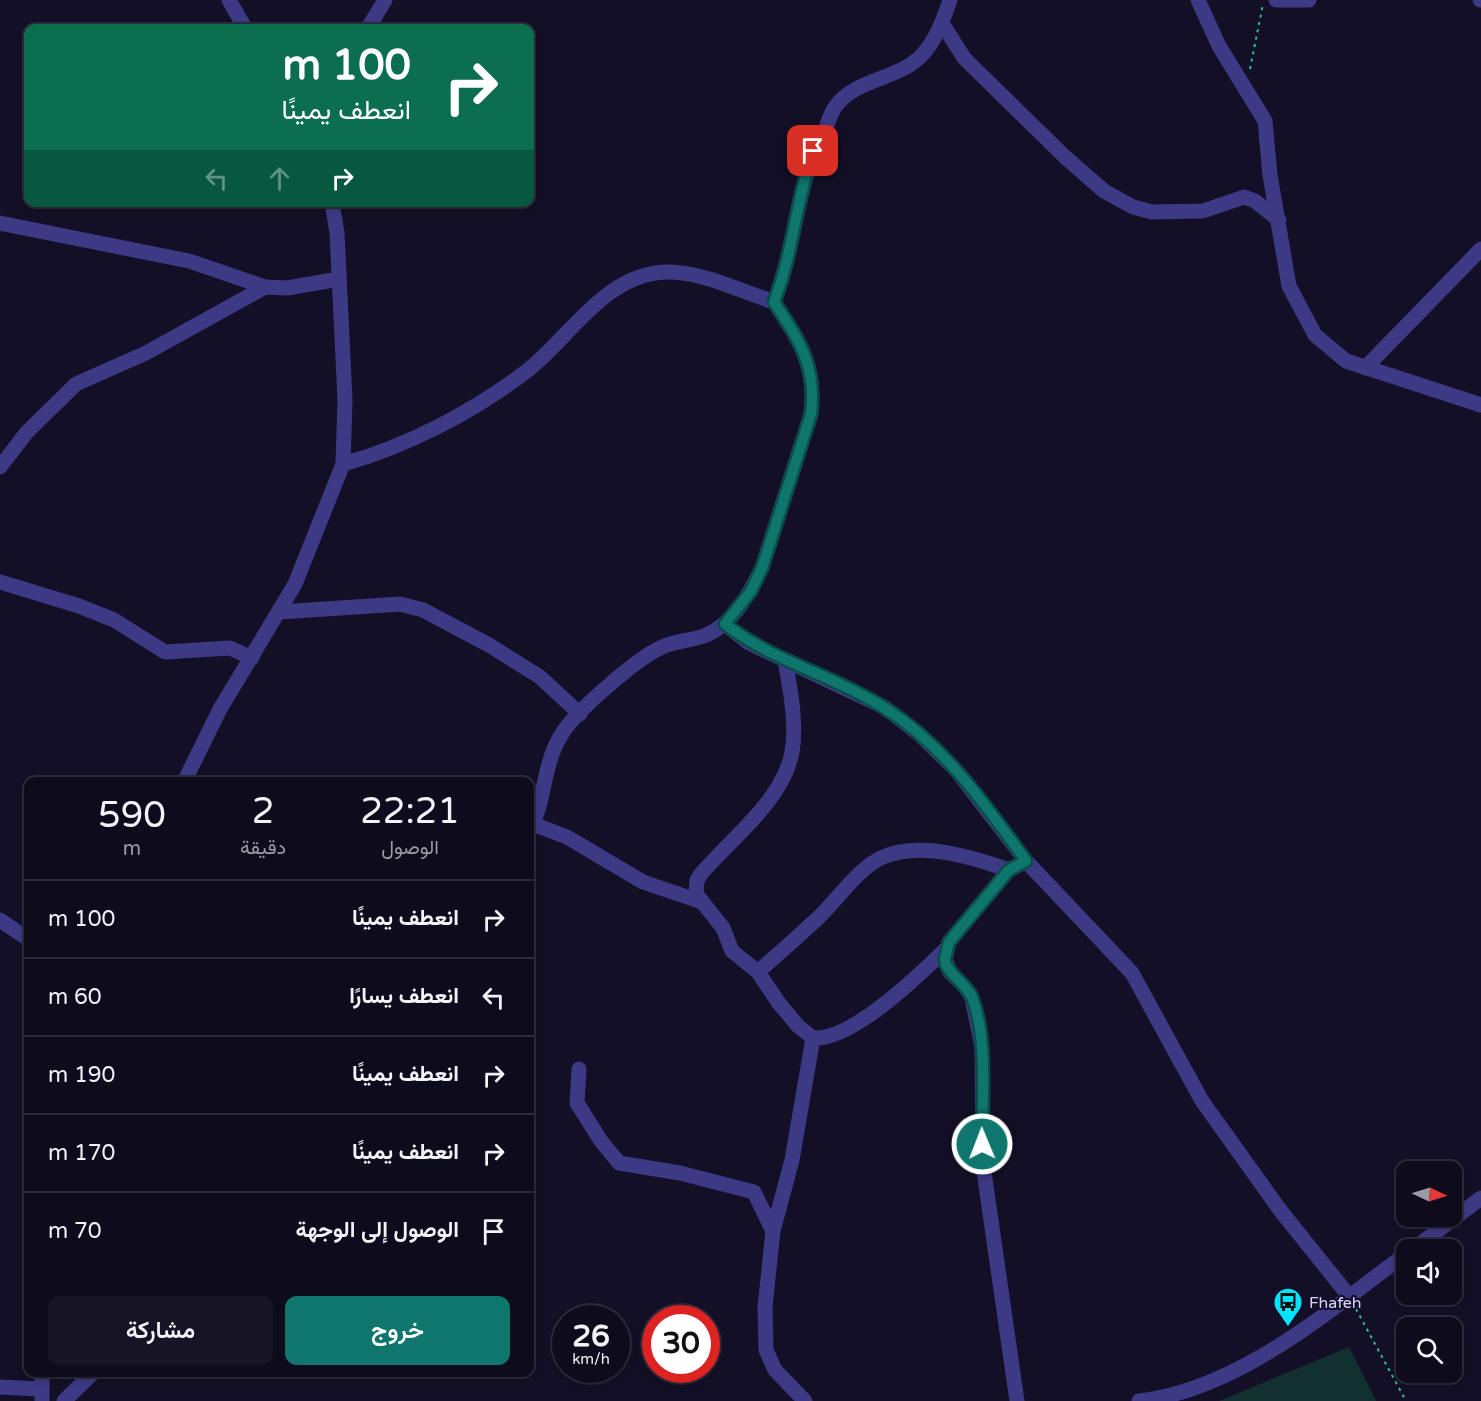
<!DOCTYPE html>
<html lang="ar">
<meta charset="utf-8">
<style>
body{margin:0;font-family:"Varela Round",Vazirmatn,sans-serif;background:#171425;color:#f1f3f6;direction:rtl;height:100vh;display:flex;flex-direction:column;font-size:22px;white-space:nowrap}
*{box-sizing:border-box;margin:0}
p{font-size:20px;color:#9b9ba3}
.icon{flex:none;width:33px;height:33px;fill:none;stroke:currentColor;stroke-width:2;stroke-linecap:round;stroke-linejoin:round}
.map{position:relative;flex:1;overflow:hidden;direction:ltr}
.sheet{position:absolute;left:24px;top:777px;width:510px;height:600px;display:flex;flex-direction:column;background:#0e0b1c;border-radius:12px;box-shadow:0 3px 9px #0003,0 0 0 2px #2e2b3b;direction:rtl}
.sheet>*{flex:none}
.top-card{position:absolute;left:24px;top:24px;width:510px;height:183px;border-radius:12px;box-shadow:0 3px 9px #0003,0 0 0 2px #2e2b3b;direction:rtl;background:#0b6e4f;color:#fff;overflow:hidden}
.needle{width:39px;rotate:94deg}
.buttons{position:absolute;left:1396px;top:1161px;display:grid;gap:12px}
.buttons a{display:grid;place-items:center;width:66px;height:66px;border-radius:12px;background:#0e0b1c;box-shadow:0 3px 9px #0003,0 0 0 2px #2e2b3b;font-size:30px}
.speed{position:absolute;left:552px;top:1305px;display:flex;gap:12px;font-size:30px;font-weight:700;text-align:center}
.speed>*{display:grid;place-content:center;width:78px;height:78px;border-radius:50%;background:#0e0b1c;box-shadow:0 3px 9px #0003,0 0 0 2px #2e2b3b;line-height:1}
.speed small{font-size:15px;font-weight:400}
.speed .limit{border:9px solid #d22;background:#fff;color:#111}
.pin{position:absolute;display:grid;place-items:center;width:51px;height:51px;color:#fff;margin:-26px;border-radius:12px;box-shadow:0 3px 9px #0006}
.me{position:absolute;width:66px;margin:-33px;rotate:359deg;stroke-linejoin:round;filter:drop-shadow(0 0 4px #0008)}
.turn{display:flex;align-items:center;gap:21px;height:126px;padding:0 24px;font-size:27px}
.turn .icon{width:78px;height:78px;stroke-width:2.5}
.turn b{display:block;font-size:42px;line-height:51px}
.lanes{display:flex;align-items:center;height:57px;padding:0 24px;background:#0003;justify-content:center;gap:30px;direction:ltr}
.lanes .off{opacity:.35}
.eta{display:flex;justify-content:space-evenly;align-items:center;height:102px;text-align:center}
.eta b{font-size:36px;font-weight:600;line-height:42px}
.button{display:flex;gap:12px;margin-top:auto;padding:12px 24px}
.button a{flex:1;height:69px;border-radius:12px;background:#0f766e;color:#fff;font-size:24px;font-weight:600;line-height:69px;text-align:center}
.button a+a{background:#171425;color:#f1f3f6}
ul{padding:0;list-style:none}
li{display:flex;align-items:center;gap:18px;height:78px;padding:0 24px;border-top:2px solid #2e2b3b}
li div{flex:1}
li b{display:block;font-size:22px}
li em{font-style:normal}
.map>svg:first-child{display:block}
.green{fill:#12302f}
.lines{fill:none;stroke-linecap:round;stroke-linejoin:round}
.path{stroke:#2fb8b0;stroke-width:2;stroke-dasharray:3 4.5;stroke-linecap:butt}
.minor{stroke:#3d3a85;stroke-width:15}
.route-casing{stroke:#0a4d48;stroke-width:15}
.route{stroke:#0f766e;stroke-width:10}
.labels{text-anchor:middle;stroke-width:4.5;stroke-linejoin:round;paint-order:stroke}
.poi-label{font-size:16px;fill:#d9d4ff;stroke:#130f26;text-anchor:start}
</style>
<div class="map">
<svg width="1481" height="1401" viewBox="0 0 1481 1401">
<rect width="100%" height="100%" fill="#130f26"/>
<path class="green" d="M1349,1347L1376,1401H1219Z"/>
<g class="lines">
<g class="path">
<path d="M1250,69L1263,4"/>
<path d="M1356,1309L1406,1401"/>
</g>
<g class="minor">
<path d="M229,0L245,28"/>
<path d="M1198,0L1219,46L1265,121L1270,175L1289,286L1315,335L1346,361L1481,405"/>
<path d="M1276,0H1309"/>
<path d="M1480,0H1481"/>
<path d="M942,23L964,58L1064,156L1104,191L1133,207L1152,212L1203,211L1244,197L1255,201L1279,220"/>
<path d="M368,28L385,0"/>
<path d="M0,223L189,261L265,287L287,288L339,279"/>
<path d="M1365,368L1481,249"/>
<path d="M343,464C408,446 475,411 528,370C571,336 605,274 666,272C700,271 741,291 774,302"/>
<path d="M0,467L27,432L76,384L146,353L265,287"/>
<path d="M0,582L79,606L114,620L165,652L230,648L252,658"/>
<path d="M280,612L400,604L423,610L489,645L540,677L580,714"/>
<path d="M725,624L749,643L884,707L918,733L956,770L1026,861L1132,973L1202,1101L1280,1210L1349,1296"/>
<path d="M785,660C790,689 797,722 792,752C783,801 731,838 701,874L697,880L696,894L723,928L732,951L758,972L778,1002L798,1026L813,1038C852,1041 919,975 946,949"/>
<path d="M184,782L220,709L295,584L343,464L345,400L337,233L332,202"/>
<path d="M533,824L567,837L643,882L702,902"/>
<path d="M530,830C548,795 541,758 569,724C587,703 635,660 660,648C674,641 689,641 704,636C733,625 749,594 762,568L811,414C817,366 799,340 774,302C797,243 794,190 824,132C828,124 830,114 835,107C853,82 886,80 910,65C932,51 942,24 950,0"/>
<path d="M0,920L28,939"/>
<path d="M758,972C778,954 799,936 819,917C839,898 858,868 883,857C921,841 972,857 1009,870"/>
<path d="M579,1069L577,1103L601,1141L619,1163L680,1173L754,1192L773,1231L765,1307L766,1350L775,1370L805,1401"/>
<path d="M773,1231L792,1160L813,1038"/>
<path d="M1412,1250L1481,1198"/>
<path d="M0,1387L40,1389"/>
<path d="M42,1401V1372"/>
<path d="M64,1401L94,1372"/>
<path d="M1017,1401L983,1165L982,1047L972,998L966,988L950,972L945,959L949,942L1009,870L1026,861"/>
<path d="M1139,1401C1238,1390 1330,1310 1407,1253"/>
</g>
</g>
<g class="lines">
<g class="route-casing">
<path id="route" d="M813,151C796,201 793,253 774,302C799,340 817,366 811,414L762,568L751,591L725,624C774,662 831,674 883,707C942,743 986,805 1026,861L1009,870L949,942L945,959L946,965C953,977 966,985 972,997C988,1038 982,1100 982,1144"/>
</g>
<use href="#route" class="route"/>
</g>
<defs>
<g id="bus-pin" transform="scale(1.5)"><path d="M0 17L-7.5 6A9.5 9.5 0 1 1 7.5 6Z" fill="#00e5ff" stroke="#130f26"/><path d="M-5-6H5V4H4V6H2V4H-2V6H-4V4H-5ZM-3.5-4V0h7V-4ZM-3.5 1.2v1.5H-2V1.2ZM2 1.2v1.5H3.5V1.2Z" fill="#111"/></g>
</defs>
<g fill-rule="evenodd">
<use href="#bus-pin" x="1288" y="1302"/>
</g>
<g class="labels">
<g class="poi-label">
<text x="1309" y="1308">Fhafeh</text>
</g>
</g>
</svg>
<div class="buttons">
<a><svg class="needle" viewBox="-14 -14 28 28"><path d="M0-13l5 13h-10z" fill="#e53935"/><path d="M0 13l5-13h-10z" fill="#9b9ba3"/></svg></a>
<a><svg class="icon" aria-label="sound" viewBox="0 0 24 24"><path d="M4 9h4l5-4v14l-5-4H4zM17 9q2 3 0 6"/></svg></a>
<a><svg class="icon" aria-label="search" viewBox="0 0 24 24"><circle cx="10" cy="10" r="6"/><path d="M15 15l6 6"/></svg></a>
</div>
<div class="speed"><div>26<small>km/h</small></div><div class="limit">30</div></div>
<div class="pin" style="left:813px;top:151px;background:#d93025"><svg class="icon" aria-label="arrive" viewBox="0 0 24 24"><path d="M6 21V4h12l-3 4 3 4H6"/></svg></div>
<svg class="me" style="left:982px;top:1144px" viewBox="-20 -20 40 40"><circle r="17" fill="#0f766e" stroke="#fff" stroke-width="3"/><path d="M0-11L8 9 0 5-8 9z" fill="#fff"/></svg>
<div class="top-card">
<div class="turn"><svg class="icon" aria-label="right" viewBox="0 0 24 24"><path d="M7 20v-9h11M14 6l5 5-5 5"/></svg><div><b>100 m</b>انعطف يمينًا</div></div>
<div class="lanes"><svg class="icon off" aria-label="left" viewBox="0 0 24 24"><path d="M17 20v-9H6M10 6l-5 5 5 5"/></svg><svg class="icon off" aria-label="ahead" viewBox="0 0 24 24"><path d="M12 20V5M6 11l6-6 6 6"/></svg><svg class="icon" aria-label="right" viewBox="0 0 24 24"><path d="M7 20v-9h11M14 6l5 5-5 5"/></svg></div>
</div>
<section class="sheet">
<div class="eta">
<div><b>22:21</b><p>الوصول</p></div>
<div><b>2</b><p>دقيقة</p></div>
<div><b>590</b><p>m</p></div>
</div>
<ul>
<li><svg class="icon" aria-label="right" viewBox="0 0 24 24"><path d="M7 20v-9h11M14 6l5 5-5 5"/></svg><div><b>انعطف يمينًا</b></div><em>100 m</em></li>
<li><svg class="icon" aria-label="left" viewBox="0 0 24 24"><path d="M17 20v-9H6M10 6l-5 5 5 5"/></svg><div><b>انعطف يسارًا</b></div><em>60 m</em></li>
<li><svg class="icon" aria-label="right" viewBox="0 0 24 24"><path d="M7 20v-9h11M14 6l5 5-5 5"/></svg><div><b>انعطف يمينًا</b></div><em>190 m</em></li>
<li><svg class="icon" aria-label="right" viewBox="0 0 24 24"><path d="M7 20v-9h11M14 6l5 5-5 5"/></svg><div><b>انعطف يمينًا</b></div><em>170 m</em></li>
<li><svg class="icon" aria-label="arrive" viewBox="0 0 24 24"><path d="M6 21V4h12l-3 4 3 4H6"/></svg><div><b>الوصول إلى الوجهة</b></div><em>70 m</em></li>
</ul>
<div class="button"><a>خروج</a><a>مشاركة</a></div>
</section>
</div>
